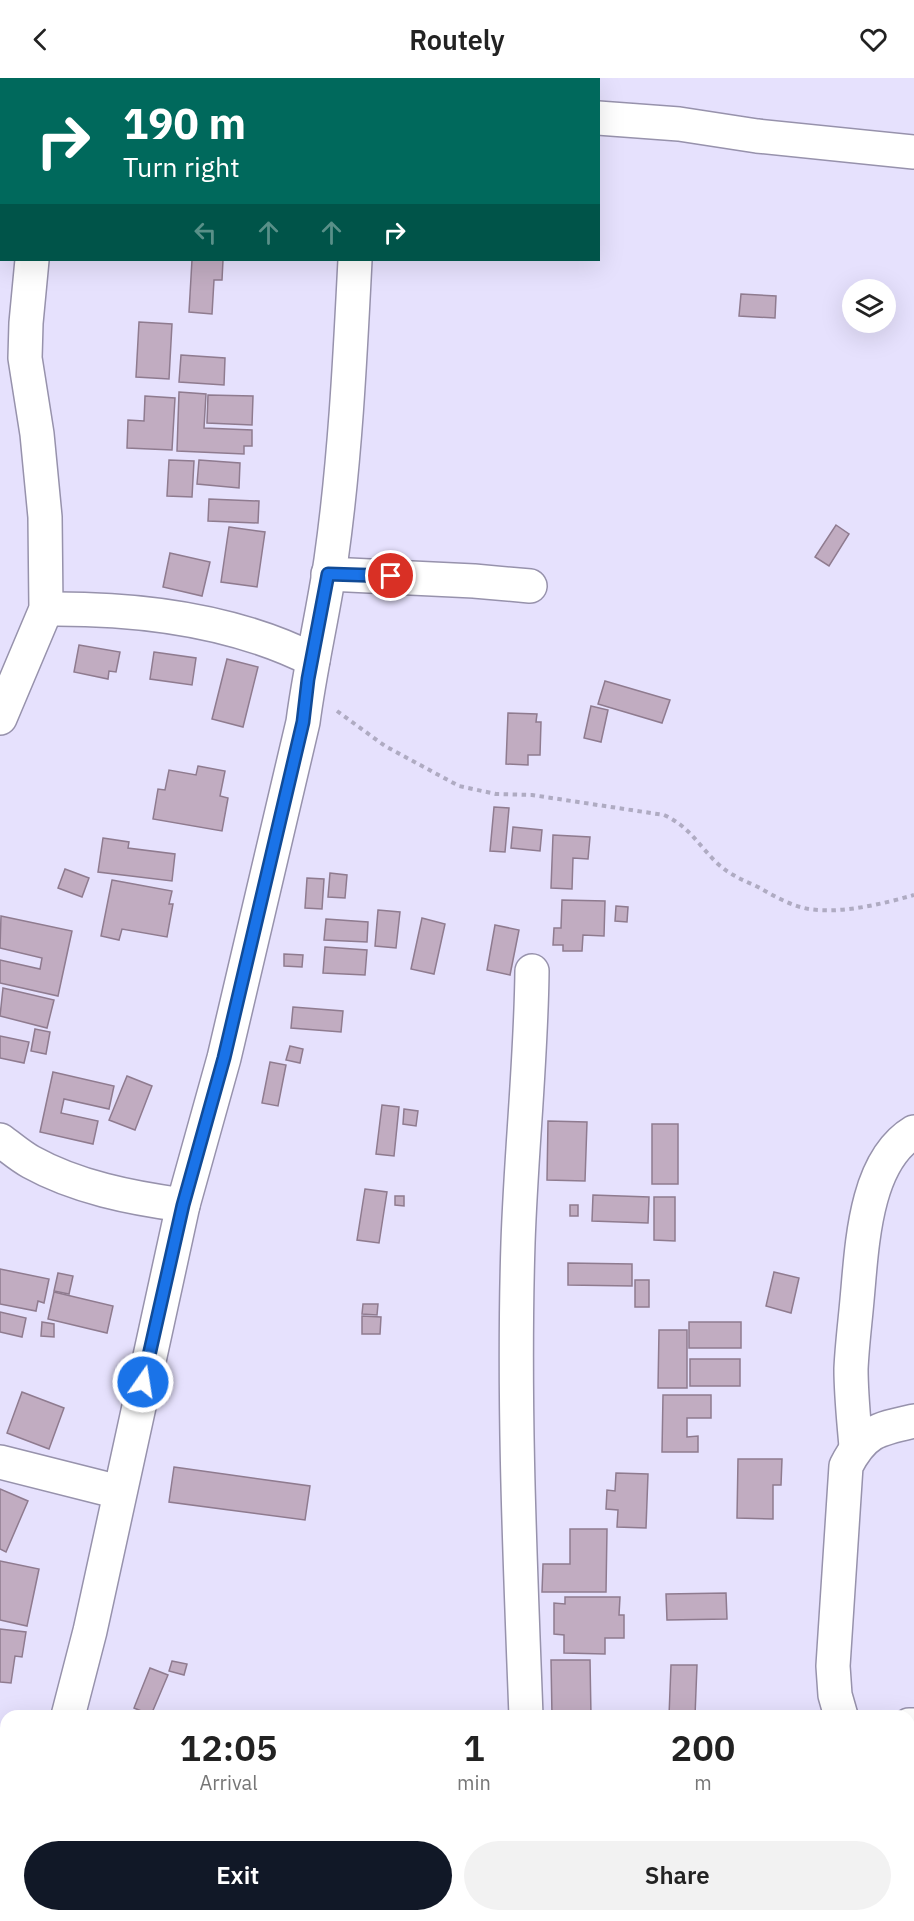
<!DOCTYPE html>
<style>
body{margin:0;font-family:"IBM Plex Sans",sans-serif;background:#f2f2f2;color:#222;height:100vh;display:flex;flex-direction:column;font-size:22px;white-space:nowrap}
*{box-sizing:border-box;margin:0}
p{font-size:20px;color:#767676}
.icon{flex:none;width:33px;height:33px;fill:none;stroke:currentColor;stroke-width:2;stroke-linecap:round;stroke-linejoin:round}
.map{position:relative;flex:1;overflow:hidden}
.panel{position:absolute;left:0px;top:1632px;width:915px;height:212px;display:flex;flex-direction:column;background:#fff;border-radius:18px 18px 0 0;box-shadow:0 6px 24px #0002}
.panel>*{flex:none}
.hud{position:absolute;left:0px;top:0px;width:600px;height:183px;box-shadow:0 6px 24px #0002;background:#00695c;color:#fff;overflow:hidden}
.buttons{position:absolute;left:842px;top:201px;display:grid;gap:12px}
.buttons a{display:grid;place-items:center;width:54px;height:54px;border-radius:50%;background:#fff;box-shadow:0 6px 24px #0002;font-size:30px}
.pin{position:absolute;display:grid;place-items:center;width:51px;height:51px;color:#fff;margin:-26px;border:3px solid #fff;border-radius:50%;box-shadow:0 2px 6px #0007}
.me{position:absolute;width:66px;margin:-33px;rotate:13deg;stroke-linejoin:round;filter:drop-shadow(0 0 4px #0008)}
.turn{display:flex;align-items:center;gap:21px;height:126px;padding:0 24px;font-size:27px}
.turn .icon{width:78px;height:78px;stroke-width:2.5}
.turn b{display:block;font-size:42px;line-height:51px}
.lanes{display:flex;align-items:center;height:57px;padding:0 24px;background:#0003;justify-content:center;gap:30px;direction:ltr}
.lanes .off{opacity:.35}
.eta{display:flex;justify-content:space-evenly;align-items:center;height:102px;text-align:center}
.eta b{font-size:36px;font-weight:600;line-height:42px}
.primary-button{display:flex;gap:12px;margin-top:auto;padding:12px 24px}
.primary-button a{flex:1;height:69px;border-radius:36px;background:#111827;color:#fff;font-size:24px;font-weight:600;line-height:69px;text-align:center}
.primary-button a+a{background:#f2f2f2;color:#222}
header{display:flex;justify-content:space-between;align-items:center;height:78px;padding:0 24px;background:#fff;font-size:27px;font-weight:600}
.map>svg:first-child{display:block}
.building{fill:#c1acc1;stroke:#8f7b8f;stroke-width:1.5}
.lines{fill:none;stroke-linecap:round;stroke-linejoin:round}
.minor-casing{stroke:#9792ac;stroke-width:36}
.path{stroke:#afabc2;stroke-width:4;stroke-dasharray:4.5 4.5;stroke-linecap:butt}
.minor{stroke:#fff;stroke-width:33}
.route-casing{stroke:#114b97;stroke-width:15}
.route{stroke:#1a73e8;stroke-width:10}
</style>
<header><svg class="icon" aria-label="back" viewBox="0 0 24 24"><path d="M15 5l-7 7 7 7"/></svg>Routely<svg class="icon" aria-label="heart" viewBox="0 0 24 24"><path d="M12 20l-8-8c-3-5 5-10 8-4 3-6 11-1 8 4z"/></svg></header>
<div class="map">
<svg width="914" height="1843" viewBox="0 0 914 1843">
<rect width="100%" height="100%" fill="#e6e1fd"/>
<g class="building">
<path d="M192,182H223L222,202H214L212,236L189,234Z"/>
<path d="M741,216L776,218L775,240L739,238Z"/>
<path d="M139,244L172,246L169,301L136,299Z"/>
<path d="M181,277L225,280L224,307L179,304Z"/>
<path d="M179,314L206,316L204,350L252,352V368H244V376L177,373Z"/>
<path d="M208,317L253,318L252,347L207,345Z"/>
<path d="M145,318L175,320L172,372L127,370L128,342L144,343Z"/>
<path d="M169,382L194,383L192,419L167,418Z"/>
<path d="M199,382L240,385L239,410L197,406Z"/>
<path d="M209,421L259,423L258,445L208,443Z"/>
<path d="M836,447L849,456L829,488L815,479Z"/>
<path d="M229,449L265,454L257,509L221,504Z"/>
<path d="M170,475L210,484L202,518L163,509Z"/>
<path d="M79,567L120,574L116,594L109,593L108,601L74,594Z"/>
<path d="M154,574L196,580L192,607L150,601Z"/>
<path d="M227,581L258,589L243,649L212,641Z"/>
<path d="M605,603L670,622L662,645L598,626Z"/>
<path d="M591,628L608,632L601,664L584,660Z"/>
<path d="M508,635L537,636L536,644H541L540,677H528V687L506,686Z"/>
<path d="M198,688L225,693L220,718L228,720L222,753L153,741L158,711L165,712L169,692L196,697Z"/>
<path d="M494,729L509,730L505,774L490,773Z"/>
<path d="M513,749L542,752L540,773L511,770Z"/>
<path d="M553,757L590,759L588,781L573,780L572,811L551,810Z"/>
<path d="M103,760L129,764L128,770L175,776L172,803L98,794Z"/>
<path d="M65,791L89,800L82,819L58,810Z"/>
<path d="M330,795L347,797L345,820L328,819Z"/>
<path d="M307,800L324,801L322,831L305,830Z"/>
<path d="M112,802L172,813L169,826H173L167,859L122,851L119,862L101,858Z"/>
<path d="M562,822L605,823L604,858L583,857L582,873H563V867H553L554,850H561Z"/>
<path d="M616,828L628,829L627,844L615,843Z"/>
<path d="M378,832L400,834L396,870L375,868Z"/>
<path d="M1,838L72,853L58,918L0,905V882L40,891L42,880L0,870Z"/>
<path d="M422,840L445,846L434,896L411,891Z"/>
<path d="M326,841L368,844L367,864L324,862Z"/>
<path d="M495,847L519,852L510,897L487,892Z"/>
<path d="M325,869L367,872L365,897L323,895Z"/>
<path d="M284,876L303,877L302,889L284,888Z"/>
<path d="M3,910L54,922L47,950L0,938Z"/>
<path d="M293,929L343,933L341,954L291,950Z"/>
<path d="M35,951L50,954L46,976L31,973Z"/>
<path d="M0,958L29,964L24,985L0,980Z"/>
<path d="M290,968L303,971L300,985L286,982Z"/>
<path d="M270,984L286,987L278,1028L262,1025Z"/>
<path d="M53,994L114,1008L109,1031L64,1021L61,1035L98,1043L93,1066L40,1054Z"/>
<path d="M127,998L152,1008L135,1052L109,1042Z"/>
<path d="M382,1027L399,1029L394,1078L376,1076Z"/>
<path d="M404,1031L418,1033L416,1048L403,1046Z"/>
<path d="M548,1043L587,1044L585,1103L547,1102Z"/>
<rect x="652" y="1046" width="26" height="60"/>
<path d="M365,1111L387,1114L379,1165L357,1162Z"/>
<path d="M593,1117L649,1119L648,1145L592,1143Z"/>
<path d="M395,1118H404V1128L395,1127Z"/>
<path d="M654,1119H675V1163L654,1162Z"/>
<rect x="570" y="1127" width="8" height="11"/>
<path d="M568,1185L632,1186V1208L568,1207Z"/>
<path d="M0,1191L49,1201L44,1225L38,1223L36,1233L0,1226Z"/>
<path d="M774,1194L799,1200L791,1235L766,1228Z"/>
<path d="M58,1195L73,1198L69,1216L54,1213Z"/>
<rect x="635" y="1202" width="14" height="27"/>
<path d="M54,1214L113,1228L107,1255L48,1241Z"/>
<path d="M363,1226H378L377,1237L362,1236Z"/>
<path d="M0,1234L26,1240L22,1259L0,1254Z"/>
<path d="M362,1238L381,1239L380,1256H362Z"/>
<path d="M42,1244L54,1246V1259L41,1258Z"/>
<rect x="689" y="1244" width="52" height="26"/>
<path d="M659,1252H687V1310H658Z"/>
<rect x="690" y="1281" width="50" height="27"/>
<path d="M22,1314L64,1330L49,1371L7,1355Z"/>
<path d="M663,1317H711V1340H687V1359L698,1358V1374H662Z"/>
<path d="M738,1381H782L781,1407H773V1441L737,1440Z"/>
<path d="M174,1389L310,1408L305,1442L169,1424Z"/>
<path d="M616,1395L648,1396L646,1450L617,1449L618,1432L606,1431L607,1412L615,1413Z"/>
<path d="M0,1411L28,1423L6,1474L0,1471Z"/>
<path d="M570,1451H607L606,1514H542L543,1486H570Z"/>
<path d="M0,1483L39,1491L27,1548L0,1542Z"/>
<path d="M726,1515L727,1541L667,1542L666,1516Z"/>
<path d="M565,1519H620L619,1537H624V1560H605V1576L564,1575V1557L554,1556V1525L565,1526Z"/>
<path d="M0,1551L26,1554L22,1579L15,1578L11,1605L0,1604Z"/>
<path d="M551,1582H590L591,1638H552Z"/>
<path d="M172,1583L187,1586L184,1597L169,1593Z"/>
<path d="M671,1587H697L695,1638H669Z"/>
<path d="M150,1590L168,1597L151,1637L134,1630Z"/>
<rect x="909" y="1750" width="5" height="57"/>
<path d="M909,1816H914V1843H878V1838H909Z"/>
<path d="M42,1838H69L94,1843H42Z"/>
<path d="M186,1838H216L215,1843H185Z"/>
<path d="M525,1838H582L581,1843H524Z"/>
<path d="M588,1838H633L631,1843H586Z"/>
</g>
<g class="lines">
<g class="minor-casing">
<g id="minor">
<path d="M42,0V2"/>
<path d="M371,2V0"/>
<path d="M598,40L679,46L757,58L914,74"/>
<path d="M328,496L474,503L530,508"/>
<path d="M46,531C136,530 232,541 313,582"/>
<path d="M0,640L46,531L45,439L37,356L25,280L26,245L32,182"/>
<path d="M0,1062C10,1069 20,1078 31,1084C76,1109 131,1120 183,1127"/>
<path d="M856,1369C854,1344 851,1317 851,1291C852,1268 855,1245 857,1222C862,1170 864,1084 914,1054"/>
<path d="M0,1384L119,1414"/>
<path d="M68,1638L90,1553L183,1127L224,980L303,644C310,590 323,536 331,482C345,383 350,282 355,182"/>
<path d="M526,1638C520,1481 513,1323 518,1165C521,1074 531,984 532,893"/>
<path d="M841,1638L835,1617L833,1588L846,1388C864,1353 878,1351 914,1343"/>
<path d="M909,1647H914"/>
<path d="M692,1838L705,1843"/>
<path d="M9,1843L11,1838"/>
<path d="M833,1843V1838"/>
</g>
</g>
<path class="path" d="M337,633L385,668L459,708L496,716L532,717L664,737C689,748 699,768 718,786C730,797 743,802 758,809C774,818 791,828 809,831C842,836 882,826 914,817"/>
<use href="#minor" class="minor"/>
</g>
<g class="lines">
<g class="route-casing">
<path id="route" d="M143,1304L183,1127L224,980L303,644L308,601L328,496L391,498"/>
</g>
<use href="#route" class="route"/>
</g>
</svg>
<div class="buttons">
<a><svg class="icon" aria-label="layers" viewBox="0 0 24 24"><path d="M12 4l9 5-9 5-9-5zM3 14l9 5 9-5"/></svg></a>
</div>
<div class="pin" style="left:391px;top:498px;background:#d93025"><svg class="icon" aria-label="arrive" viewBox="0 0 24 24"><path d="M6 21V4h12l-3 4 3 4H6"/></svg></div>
<svg class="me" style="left:143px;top:1304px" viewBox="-20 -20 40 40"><circle r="17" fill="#1a73e8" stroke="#fff" stroke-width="3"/><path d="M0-11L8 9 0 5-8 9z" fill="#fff"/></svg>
<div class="hud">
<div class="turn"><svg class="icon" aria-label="right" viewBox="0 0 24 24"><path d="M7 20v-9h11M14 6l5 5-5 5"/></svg><div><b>190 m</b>Turn right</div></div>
<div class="lanes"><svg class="icon off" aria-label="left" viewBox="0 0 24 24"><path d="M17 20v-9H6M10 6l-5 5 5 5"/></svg><svg class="icon off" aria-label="ahead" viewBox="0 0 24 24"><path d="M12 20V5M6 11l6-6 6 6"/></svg><svg class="icon off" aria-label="ahead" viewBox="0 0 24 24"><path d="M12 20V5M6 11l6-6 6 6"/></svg><svg class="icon" aria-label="right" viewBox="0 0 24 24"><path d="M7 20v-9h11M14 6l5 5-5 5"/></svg></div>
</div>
<section class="panel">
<div class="eta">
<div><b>12:05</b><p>Arrival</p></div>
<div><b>1</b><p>min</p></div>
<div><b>200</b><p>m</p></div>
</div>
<div class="primary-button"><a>Exit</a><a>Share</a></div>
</section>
</div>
